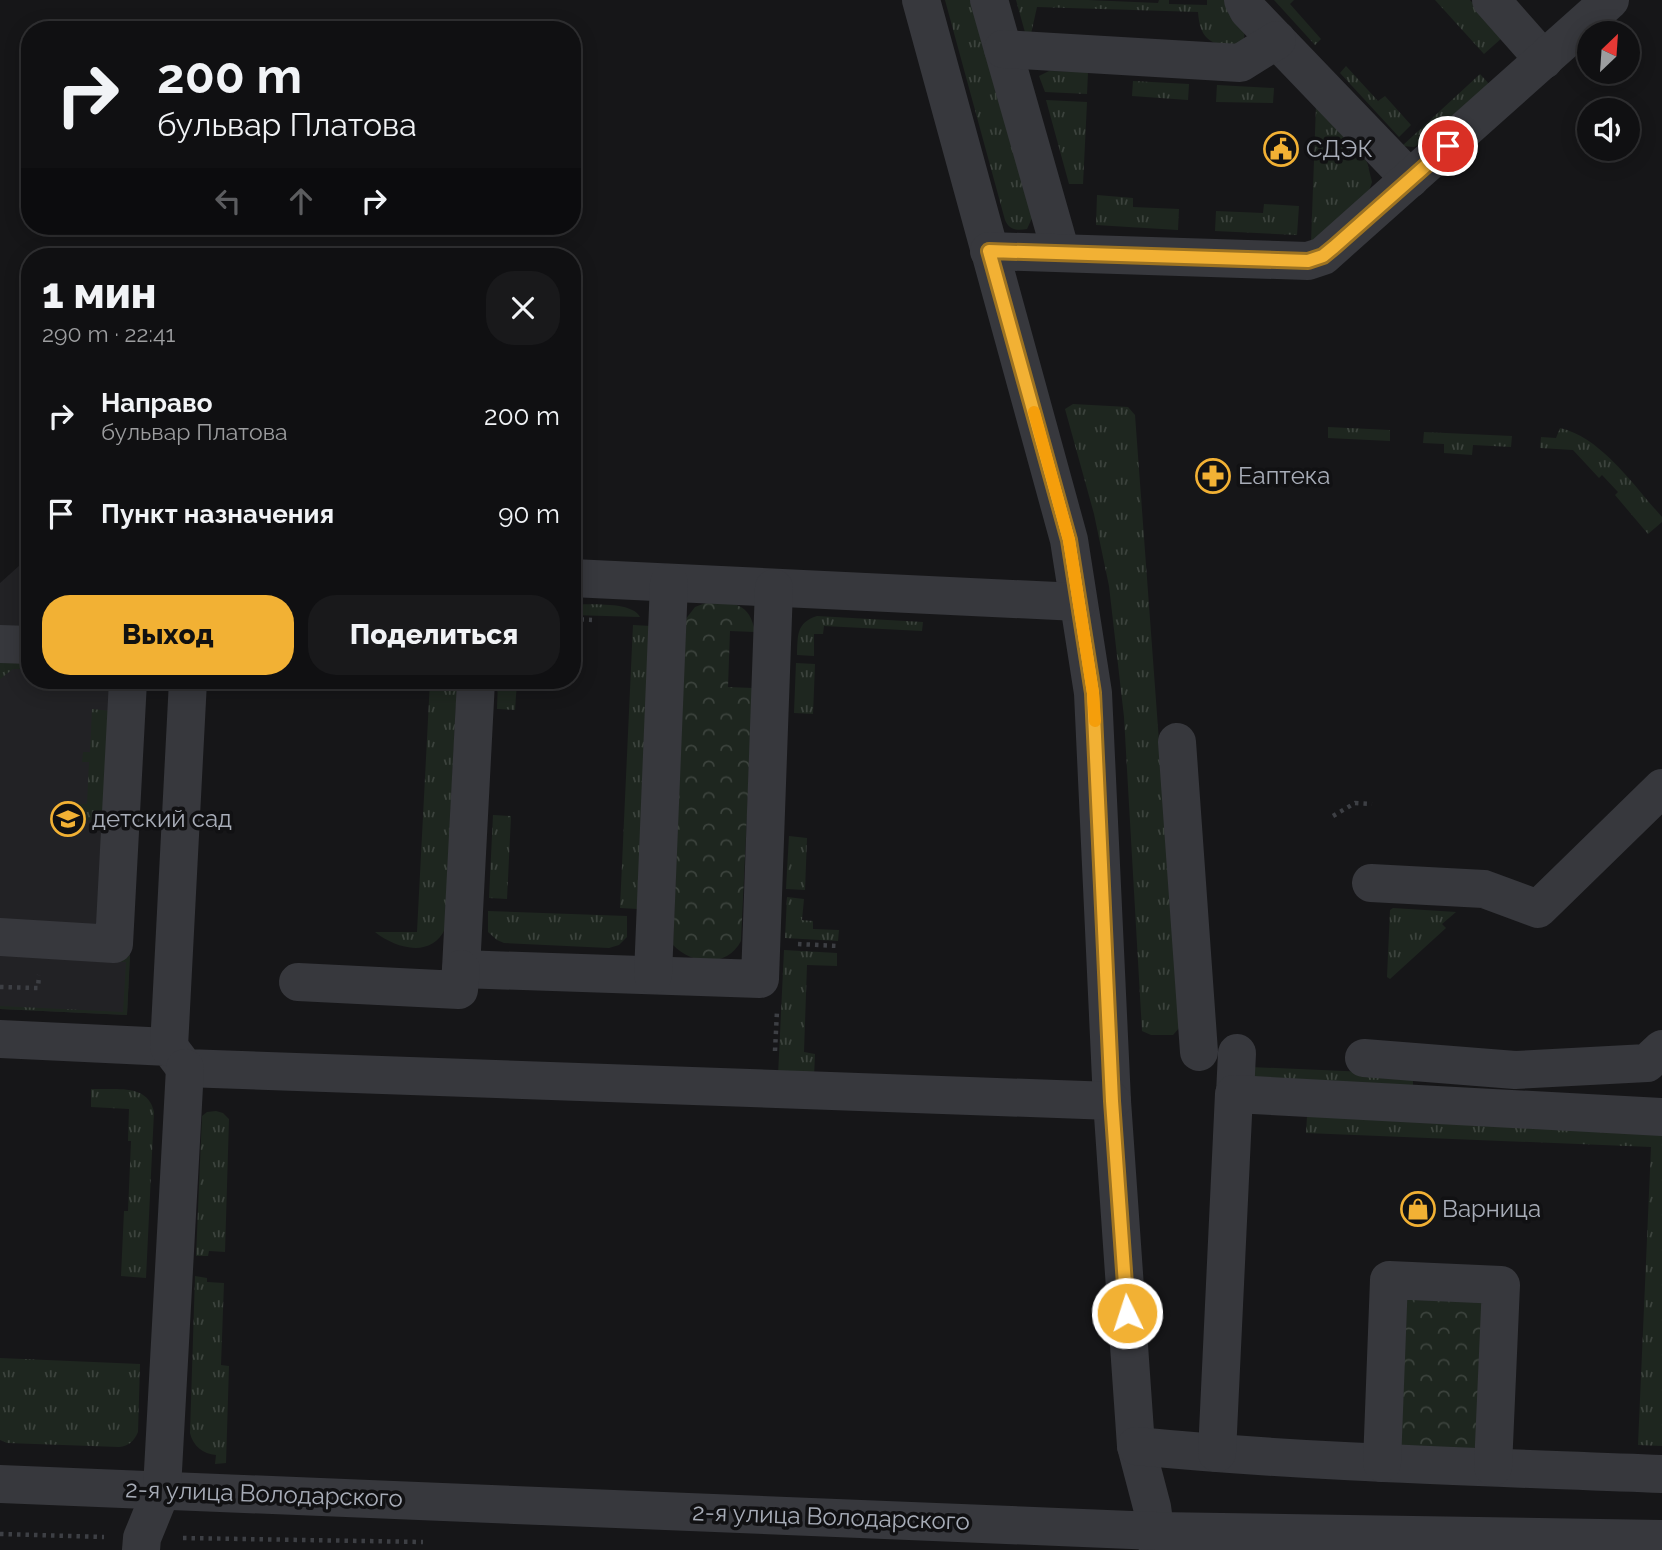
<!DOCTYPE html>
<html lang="ru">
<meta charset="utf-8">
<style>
body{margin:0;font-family:Raleway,sans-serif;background:#19191b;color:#f1f3f6;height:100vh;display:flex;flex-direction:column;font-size:26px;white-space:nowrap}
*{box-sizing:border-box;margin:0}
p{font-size:23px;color:#9c9d9f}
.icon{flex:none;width:38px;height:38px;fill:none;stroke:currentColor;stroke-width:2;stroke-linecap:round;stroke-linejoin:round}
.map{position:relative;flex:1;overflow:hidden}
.panel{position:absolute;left:21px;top:248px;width:560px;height:441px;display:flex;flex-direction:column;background:#101012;border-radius:28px;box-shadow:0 4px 18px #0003,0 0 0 2px #303032}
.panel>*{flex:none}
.guide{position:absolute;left:21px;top:21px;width:560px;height:214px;border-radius:28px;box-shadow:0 4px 18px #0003,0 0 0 2px #303032;background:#101012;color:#f1f3f6;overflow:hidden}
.needle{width:46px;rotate:25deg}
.fabs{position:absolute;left:1577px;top:21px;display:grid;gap:14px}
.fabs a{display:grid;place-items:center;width:63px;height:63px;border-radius:50%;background:#101012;box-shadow:0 4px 18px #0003,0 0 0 2px #303032;font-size:35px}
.pin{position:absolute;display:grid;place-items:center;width:60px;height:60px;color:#fff;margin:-30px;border:4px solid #fff;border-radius:50%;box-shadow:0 2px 7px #0007}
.me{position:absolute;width:77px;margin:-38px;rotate:356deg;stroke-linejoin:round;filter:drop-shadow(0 0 5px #0008)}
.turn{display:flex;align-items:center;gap:24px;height:147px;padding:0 21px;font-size:32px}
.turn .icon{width:91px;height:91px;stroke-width:2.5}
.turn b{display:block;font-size:49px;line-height:60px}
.lanes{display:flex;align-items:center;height:66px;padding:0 21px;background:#0003;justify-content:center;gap:35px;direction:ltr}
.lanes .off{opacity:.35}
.round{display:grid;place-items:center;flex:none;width:74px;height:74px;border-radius:28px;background:#19191b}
.overview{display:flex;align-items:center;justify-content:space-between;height:119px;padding:0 21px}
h1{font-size:42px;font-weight:800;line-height:52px}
.button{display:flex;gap:14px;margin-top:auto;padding:14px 21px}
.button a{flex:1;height:80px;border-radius:28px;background:#f2b134;color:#111;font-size:28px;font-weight:800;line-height:80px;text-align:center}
.button a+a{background:#19191b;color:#f1f3f6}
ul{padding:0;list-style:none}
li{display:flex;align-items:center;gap:21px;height:98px;padding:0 21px}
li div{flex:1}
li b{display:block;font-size:26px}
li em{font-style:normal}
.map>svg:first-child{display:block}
.built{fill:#222225}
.grass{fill:url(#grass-tufts)}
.forest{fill:url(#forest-crowns)}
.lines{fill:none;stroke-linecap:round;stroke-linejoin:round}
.path{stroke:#3d3f44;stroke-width:4.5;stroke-dasharray:3.5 5;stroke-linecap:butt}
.minor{stroke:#37383d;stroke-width:38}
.route-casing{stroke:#9d7322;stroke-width:18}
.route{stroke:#f2b134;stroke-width:12}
.slow{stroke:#f59e0b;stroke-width:12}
.labels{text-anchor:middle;stroke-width:7;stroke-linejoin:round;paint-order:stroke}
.poi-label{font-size:24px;fill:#a8adb8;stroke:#111113;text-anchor:start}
.street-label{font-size:24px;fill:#a8adb8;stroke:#111113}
</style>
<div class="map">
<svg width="1662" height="1550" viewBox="0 0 1662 1550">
<defs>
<pattern id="grass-tufts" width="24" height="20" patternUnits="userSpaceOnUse" patternTransform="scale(1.75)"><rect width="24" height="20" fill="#1e261f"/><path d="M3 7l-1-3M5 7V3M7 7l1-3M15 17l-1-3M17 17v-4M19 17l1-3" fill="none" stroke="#3c433d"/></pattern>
<pattern id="forest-crowns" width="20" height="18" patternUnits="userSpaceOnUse" patternTransform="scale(1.75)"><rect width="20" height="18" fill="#1e261f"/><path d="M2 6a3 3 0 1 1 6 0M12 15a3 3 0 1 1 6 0" fill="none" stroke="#3c433d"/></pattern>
</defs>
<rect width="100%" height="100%" fill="#161618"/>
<path class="built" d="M30,556V681H143L127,1015L0,1009V583Z"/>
<g class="grass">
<path d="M945,0H974L1032,218L1027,229C1017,231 1009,230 1005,220Z"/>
<path d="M1016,0H1088L1158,3L1159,0H1169V4L1207,5V0H1225C1233,13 1251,29 1242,44C1215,47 1200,43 1198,12L1037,7L1031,34L1026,36Z"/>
<path d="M1274,0H1294L1290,4L1321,39L1315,45Z"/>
<path d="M1435,0H1470L1503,37L1484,54Z"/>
<path d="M1346,66L1378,101L1385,96L1411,125L1399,137L1340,73Z"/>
<path d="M1049,71L1088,72L1087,94L1045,92L1039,76Z"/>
<path d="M1480,74L1490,85L1422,143L1414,147L1402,146Z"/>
<path d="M1133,81L1189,84L1188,100L1132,96Z"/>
<path d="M1217,85L1274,88L1273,103L1216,102Z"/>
<path d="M1046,100L1087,102L1083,184H1069Z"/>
<path d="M1316,106L1367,162L1372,182L1368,194L1311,243Z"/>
<path d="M1097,195L1133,198V207L1179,209L1178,230L1096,225Z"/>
<path d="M1264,204L1299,206L1297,235L1215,231L1216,211L1263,213Z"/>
<path d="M1073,404L1128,407L1135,415L1180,1027L1173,1035H1151L1142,1031L1124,717L1109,586L1094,514L1065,409Z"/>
<path d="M1328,427L1390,430V441L1328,438Z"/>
<path d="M1560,428C1601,437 1635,487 1662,517V522L1648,534L1615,495L1618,492L1602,475L1599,478L1573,450L1540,448L1541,437L1556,438Z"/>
<path d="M1424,432L1512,436L1511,447L1473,445L1472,455L1444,453V444L1423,443Z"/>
<path d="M572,604C590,605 632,601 640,617L572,615Z"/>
<path d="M817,616L923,622L922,631L824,626L823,634H814V656L797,655C798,635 796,623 817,616Z"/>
<path d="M633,625L651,626L638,909L620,908Z"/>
<path d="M0,653L30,654V669H13L0,679Z"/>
<path d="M796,663L815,664L813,714L794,713Z"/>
<path d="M430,681L457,683L445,929C431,959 395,948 375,932H417Z"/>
<path d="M498,681H517L515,710L497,709Z"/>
<path d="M92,709L111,711L114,821L79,820V804H87L89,762H82L83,752H90Z"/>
<path d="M493,815L511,816L507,899L489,898Z"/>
<path d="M789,836L807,838L805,890L786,889Z"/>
<path d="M787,897L804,899L802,920L813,921V929L839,930L838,941L785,938Z"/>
<path d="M1393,908L1456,912L1442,924L1446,928L1390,979L1387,977L1390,910Z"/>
<path d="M488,911L627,916V937L619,945L609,948L504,943L497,940L488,932Z"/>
<path d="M784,950L837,953V966L807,965L804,1052L815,1054L814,1077L778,1076Z"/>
<path d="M44,952L130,956L127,1015L0,1009V1006L123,1012L126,962L44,958Z"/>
<path d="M1250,1067L1413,1074V1088L1250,1080Z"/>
<path d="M91,1089C116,1090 148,1083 154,1112L146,1278L121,1276L124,1211H128L131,1141H128L129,1109L91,1107Z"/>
<path d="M216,1111L223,1113L229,1119L225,1252L209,1251L208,1256H196L202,1116L207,1112Z"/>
<path d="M1307,1116L1662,1133V1446L1638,1445L1651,1147L1306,1133Z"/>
<path d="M195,1276L207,1278V1282L224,1283L221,1365L229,1366L226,1463L215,1464L216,1455C203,1454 193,1446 190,1433Z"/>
<path d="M0,1358L140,1364L138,1432C134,1441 129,1446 119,1447L7,1443L0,1440Z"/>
</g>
<g class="forest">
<path d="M708,602C734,602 750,603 755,632L730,631L728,687L753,688L741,941C727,968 692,965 673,945L685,620L695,607Z"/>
<path d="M1410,1296L1478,1298L1485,1307L1479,1443L1472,1450L1402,1447L1396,1440L1402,1302Z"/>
</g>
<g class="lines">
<g class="path">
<path d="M572,619L592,620"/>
<path d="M1333,816L1355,803L1372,804"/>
<path d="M798,944L838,946"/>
<path d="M0,987L38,988L39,975"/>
<path d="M775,1051L777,1011"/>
<path d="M0,1534L104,1537"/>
<path d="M183,1538L423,1542"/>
</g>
<g class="minor">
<path d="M921,0L1069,540L1093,693L1112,1101L1136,1446L1152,1507L1158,1550"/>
<path d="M989,0L1061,253"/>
<path d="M1243,0L1248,10L1410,179"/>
<path d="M1491,0L1544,60"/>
<path d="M1003,49L1240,63L1277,40"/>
<path d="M989,251L1308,261L1323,256L1610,0"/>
<path d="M572,578L1078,602"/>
<path d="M0,644L30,645"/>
<path d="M476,681L461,969L760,979L774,588"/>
<path d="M1177,742L1199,1052"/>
<path d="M1371,883L1484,889L1538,909L1662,788"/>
<path d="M0,937L114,944L128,681"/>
<path d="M653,975L669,583"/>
<path d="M298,982L459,990L461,969"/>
<path d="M0,1039L169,1047L185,1068L1112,1101"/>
<path d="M169,1047L188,681"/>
<path d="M1364,1058L1515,1070L1647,1063L1662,1049"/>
<path d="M1235,1094L1237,1053"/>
<path d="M1136,1446C1311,1463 1487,1467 1662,1474"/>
<path d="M1217,1453L1234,1094L1662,1117"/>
<path d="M1382,1463L1389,1280L1501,1285L1493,1467"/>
<path d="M0,1484L1156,1531L1662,1539"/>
<path d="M141,1550L142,1538L162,1489L185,1068"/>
</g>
</g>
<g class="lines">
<g class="route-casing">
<path id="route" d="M1127,1313L1112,1101L1093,693L1069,540L989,251L1308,261L1323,256L1334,247L1448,146"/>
</g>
<use href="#route" class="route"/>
<path class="slow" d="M1034,412L1069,540L1093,693L1095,721"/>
</g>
<defs>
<g id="civic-ring" transform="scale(1.75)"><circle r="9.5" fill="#111113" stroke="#f2b134" stroke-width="1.5"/><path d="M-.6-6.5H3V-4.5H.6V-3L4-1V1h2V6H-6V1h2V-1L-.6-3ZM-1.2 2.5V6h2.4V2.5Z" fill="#f2b134"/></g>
<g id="pharmacy-ring" transform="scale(1.75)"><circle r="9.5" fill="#111113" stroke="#f2b134" stroke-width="1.5"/><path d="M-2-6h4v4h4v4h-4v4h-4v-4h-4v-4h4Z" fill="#f2b134"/></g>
<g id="school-ring" transform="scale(1.75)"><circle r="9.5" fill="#111113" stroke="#f2b134" stroke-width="1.5"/><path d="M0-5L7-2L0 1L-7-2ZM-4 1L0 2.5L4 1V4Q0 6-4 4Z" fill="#f2b134"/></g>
<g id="shop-ring" transform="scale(1.75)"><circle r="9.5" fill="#111113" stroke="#f2b134" stroke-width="1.5"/><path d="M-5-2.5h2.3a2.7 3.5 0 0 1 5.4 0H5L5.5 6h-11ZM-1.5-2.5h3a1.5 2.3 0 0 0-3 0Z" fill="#f2b134"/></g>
</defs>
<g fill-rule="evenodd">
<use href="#civic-ring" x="1281" y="149"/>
<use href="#pharmacy-ring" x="1213" y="476"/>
<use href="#school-ring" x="68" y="819"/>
<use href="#shop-ring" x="1418" y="1209"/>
</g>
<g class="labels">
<g class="poi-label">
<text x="1306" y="157">СДЭК</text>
<text x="1238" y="484">Еаптека</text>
<text x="92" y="827">детский сад</text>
<text x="1442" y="1217">Варница</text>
</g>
<g class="street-label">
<text transform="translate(264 1494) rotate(2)" y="8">2-я улица Володарского</text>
<text transform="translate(831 1517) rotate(2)" y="8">2-я улица Володарского</text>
</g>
</g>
</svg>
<div class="fabs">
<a><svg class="needle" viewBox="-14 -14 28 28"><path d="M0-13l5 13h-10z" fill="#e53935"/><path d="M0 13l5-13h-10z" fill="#9c9d9f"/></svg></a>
<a><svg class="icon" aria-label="sound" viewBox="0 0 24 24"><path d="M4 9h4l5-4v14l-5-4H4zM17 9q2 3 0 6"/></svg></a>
</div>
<div class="pin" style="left:1448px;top:146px;background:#d93025"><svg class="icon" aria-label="arrive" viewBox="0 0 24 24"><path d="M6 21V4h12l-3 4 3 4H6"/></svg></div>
<svg class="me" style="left:1127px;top:1313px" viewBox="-20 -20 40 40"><circle r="17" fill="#f2b134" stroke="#fff" stroke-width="3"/><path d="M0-11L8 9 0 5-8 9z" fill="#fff"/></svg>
<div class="guide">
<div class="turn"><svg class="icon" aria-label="right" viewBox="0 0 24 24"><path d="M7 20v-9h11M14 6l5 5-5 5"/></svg><div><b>200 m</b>бульвар Платова</div></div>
<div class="lanes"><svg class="icon off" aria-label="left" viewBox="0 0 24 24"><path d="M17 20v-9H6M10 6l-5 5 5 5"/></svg><svg class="icon off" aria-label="ahead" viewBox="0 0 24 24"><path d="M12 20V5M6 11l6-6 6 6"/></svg><svg class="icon" aria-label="right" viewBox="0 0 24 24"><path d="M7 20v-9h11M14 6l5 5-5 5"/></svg></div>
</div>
<section class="panel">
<div class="overview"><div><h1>1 мин</h1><p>290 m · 22:41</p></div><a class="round"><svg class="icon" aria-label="close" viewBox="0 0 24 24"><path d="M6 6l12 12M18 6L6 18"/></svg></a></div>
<ul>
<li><svg class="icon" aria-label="right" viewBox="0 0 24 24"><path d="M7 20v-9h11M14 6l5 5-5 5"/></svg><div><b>Направо</b><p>бульвар Платова</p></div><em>200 m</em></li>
<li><svg class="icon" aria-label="arrive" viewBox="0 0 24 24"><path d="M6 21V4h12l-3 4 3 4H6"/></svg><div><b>Пункт назначения</b></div><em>90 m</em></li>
</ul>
<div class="button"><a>Выход</a><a>Поделиться</a></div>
</section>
</div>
